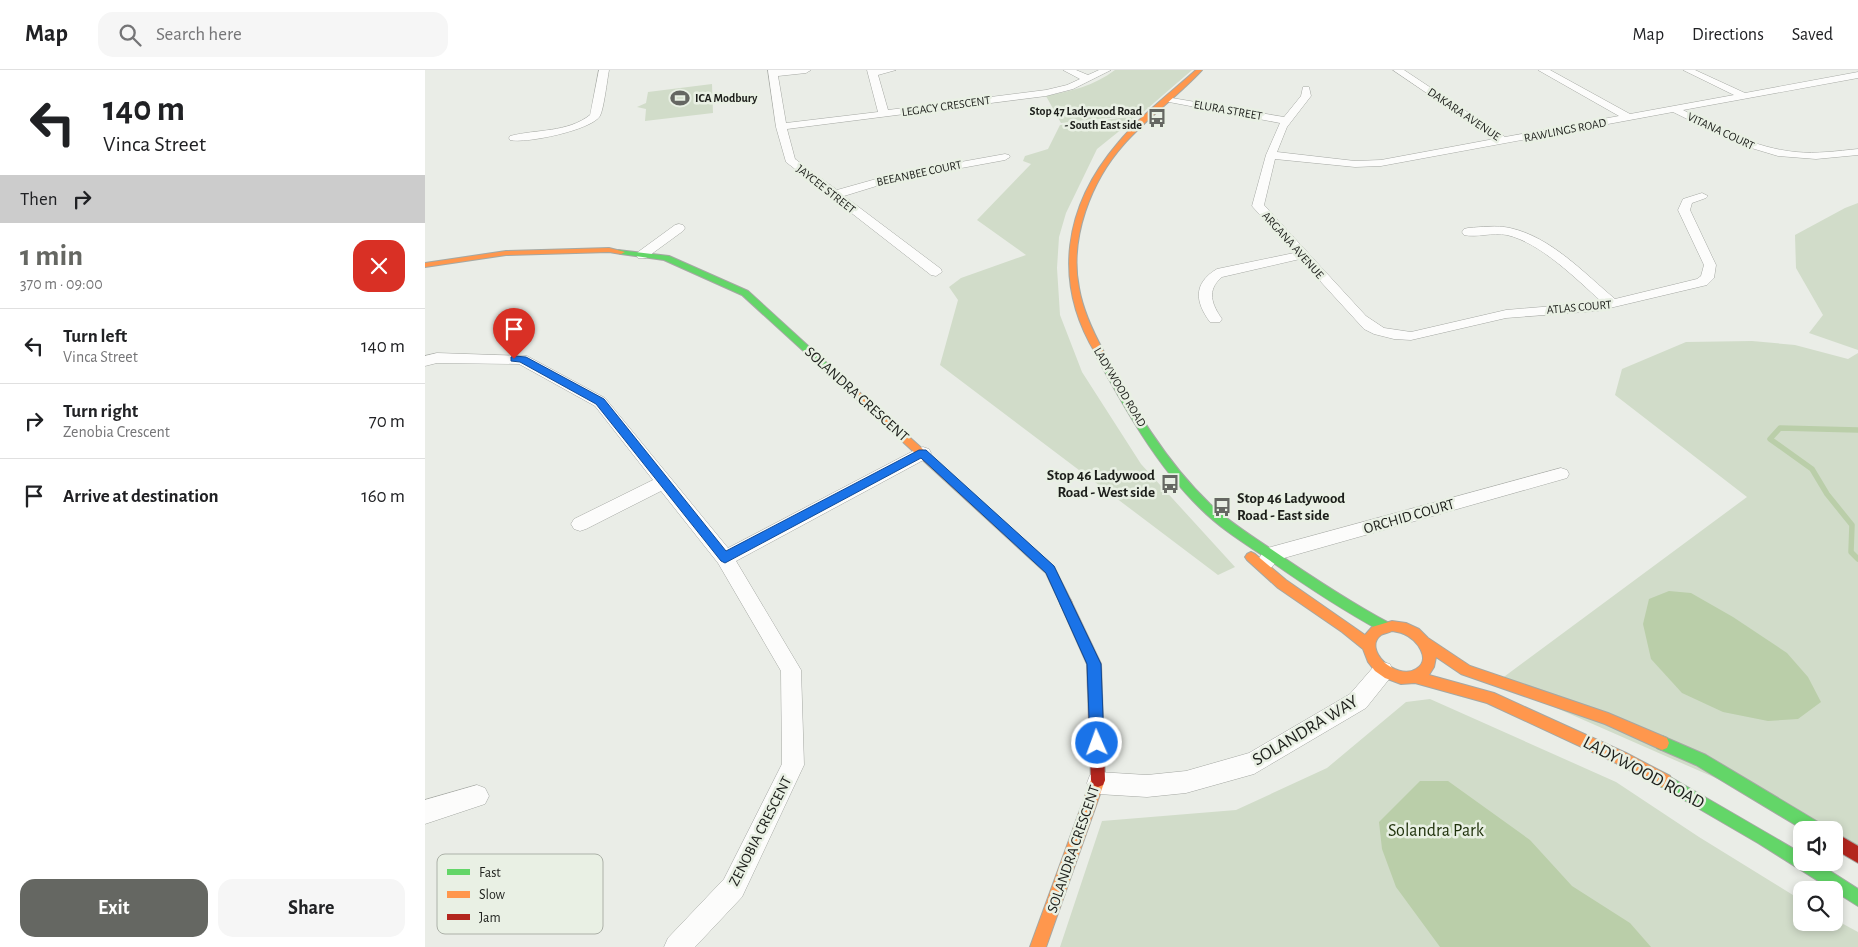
<!DOCTYPE html>
<meta charset="utf-8">
<style>
body{margin:0;font-family:"Alegreya Sans",sans-serif;background:#f6f6f6;color:#202124;height:100vh;display:flex;flex-direction:column;font-size:19px;white-space:nowrap}
*{box-sizing:border-box;margin:0}
p{font-size:16px;color:#757577}
.icon{flex:none;width:28px;height:28px;fill:none;stroke:currentColor;stroke-width:2;stroke-linecap:round;stroke-linejoin:round}
.map{position:relative;flex:1;overflow:hidden}
.sheet{display:flex;flex-direction:column;background:#fff;width:425px}
.sheet>*{flex:none}
.banner{background:#fff;color:#202124;overflow:hidden}
.controls{position:absolute;left:1368px;top:751px;display:grid;gap:10px}
.controls a{display:grid;place-items:center;width:50px;height:50px;border-radius:10px;background:#fff;box-shadow:0 2px 8px #0003;font-size:25px}
.pin{position:absolute;display:grid;place-items:center;width:42px;height:42px;color:#fff;margin:-51px -21px;border-radius:50% 50% 50% 0;rotate:-45deg;box-shadow:0 0 5px #0007}
.pin .icon{rotate:45deg}
.me{position:absolute;width:55px;margin:-28px;rotate:358deg;stroke-linejoin:round;filter:drop-shadow(0 0 4px #0008)}
.turn{display:flex;align-items:center;gap:18px;height:105px;padding:0 20px;font-size:22px}
.turn .icon{width:65px;height:65px;stroke-width:2.5}
.turn b{display:block;font-size:35px;line-height:42px}
.then{display:flex;align-items:center;height:48px;padding:0 20px;background:#0003;gap:10px;font-size:19px}
.round{display:grid;place-items:center;flex:none;width:52px;height:52px;border-radius:15px;background:#f6f6f6}
.head{display:flex;align-items:center;justify-content:space-between;height:85px;padding:0 20px}
h1{font-size:30px;font-weight:700;line-height:38px;color:#656762}
.cta{display:flex;gap:10px;margin-top:auto;padding:10px 20px}
.cta a{flex:1;height:58px;border-radius:15px;background:#656762;color:#fff;font-size:20px;font-weight:700;line-height:58px;text-align:center}
.cta a+a{background:#f6f6f6;color:#202124}
ul{padding:0;list-style:none}
li{display:flex;align-items:center;gap:15px;height:75px;padding:0 20px;border-top:1px solid #e0e0e0}
li div{flex:1}
li b{display:block;font-size:19px}
li em{font-style:normal}
header{display:flex;align-items:center;gap:30px;box-sizing:border-box;height:70px;padding:0 25px;background:#fff;border-bottom:1px solid #e0e0e0}
header strong{font-size:24px}
nav{display:flex;gap:28px;margin-inline-start:auto;font-size:18px}
.search{width:350px;height:45px;background:#f6f6f6;display:flex;align-items:center;gap:12px;box-sizing:border-box;padding:0 18px;border-radius:15px;color:#757577;font-size:19px}
main{display:flex;flex:1;min-height:0}
.map>svg:first-child{display:block}
.green{fill:#d1dcc9}
.water{fill:#bacea9}
.lines{fill:none;stroke-linecap:round;stroke-linejoin:round}
.stream{stroke:#bacea9;stroke-width:5.5}
.street-casing{stroke:#a5a8a3;stroke-width:1}
.fast-casing{stroke:#a5a8a3;stroke-width:2}
.slow-casing{stroke:#a5a8a3;stroke-width:2}
.jam-casing{stroke:#a5a8a3;stroke-width:2}
.street{fill:#fcfcfb;fill-rule:evenodd}
.fast{fill:#63d668;fill-rule:evenodd}
.slow{fill:#ff974d;fill-rule:evenodd}
.jam{fill:#b3261e;fill-rule:evenodd}
.route{fill:#1a73e8;stroke:#114b97}
.labels{text-anchor:middle;stroke-width:5;stroke-linejoin:round;paint-order:stroke}
.far-poi-label{font-size:12px;font-weight:bold;fill:#1d1f1b;stroke:#e9f0e4;text-anchor:start}
.far-street-label{font-size:12px;fill:#1d1f1b;stroke:#e9f0e4}
.street-label{font-size:15px;fill:#1d1f1b;stroke:#e9f0e4}
.poi-label{font-size:15px;font-weight:bold;fill:#1d1f1b;stroke:#e9f0e4;text-anchor:end}
.near-street-label{font-size:18px;fill:#1d1f1b;stroke:#e9f0e4}
.near-park-label{font-size:18px;fill:#1e300a;stroke:#e9f0e4}
.key{fill:#e9f0e4;stroke:#acb1a8;stroke-width:1}
.key-label{font-size:14px;fill:#1d1f1b}
</style>
<header>
<strong>Map</strong>
<div class="search"><svg class="icon" aria-label="search" viewBox="0 0 24 24"><circle cx="10" cy="10" r="6"/><path d="M15 15l6 6"/></svg>Search here</div>
<nav><a>Map</a><a>Directions</a><a>Saved</a></nav>
</header>
<main>
<section class="sheet">
<div class="banner">
<div class="turn"><svg class="icon" aria-label="left" viewBox="0 0 24 24"><path d="M17 20v-9H6M10 6l-5 5 5 5"/></svg><div><b>140 m</b>Vinca Street</div></div>
<div class="then">Then<svg class="icon" aria-label="right" viewBox="0 0 24 24"><path d="M7 20v-9h11M14 6l5 5-5 5"/></svg></div>
</div>
<div class="head"><div><h1>1 min</h1><p>370 m · 09:00</p></div><a class="round" style="background:#d93025;color:#fff"><svg class="icon" aria-label="close" viewBox="0 0 24 24"><path d="M6 6l12 12M18 6L6 18"/></svg></a></div>
<ul>
<li><svg class="icon" aria-label="left" viewBox="0 0 24 24"><path d="M17 20v-9H6M10 6l-5 5 5 5"/></svg><div><b>Turn left</b><p>Vinca Street</p></div><em>140 m</em></li>
<li><svg class="icon" aria-label="right" viewBox="0 0 24 24"><path d="M7 20v-9h11M14 6l5 5-5 5"/></svg><div><b>Turn right</b><p>Zenobia Crescent</p></div><em>70 m</em></li>
<li><svg class="icon" aria-label="arrive" viewBox="0 0 24 24"><path d="M6 21V4h12l-3 4 3 4H6"/></svg><div><b>Arrive at destination</b></div><em>160 m</em></li>
</ul>
<div class="cta"><a>Exit</a><a>Share</a></div>
</section>
<div class="map">
<svg width="1433" height="877" viewBox="0 0 1433 877">
<rect width="100%" height="100%" fill="#eaede7"/>
<g class="green">
<path d="M690,0H767L715,45L636,53L621,26C646,21 669,16 690,0Z"/>
<path d="M287,14L288,43L220,51L221,39L212,37L221,33L223,22Z"/>
<path d="M713,46L672,79L641,143L634,167L632,198L635,245L657,302L716,394L810,497L793,505L515,295L533,230L524,217L536,208L601,185L552,150L606,94L598,91L600,86L623,79L635,55Z"/>
<path d="M1433,133V280L1384,263L1398,245L1371,198L1370,165L1420,138Z"/>
<path d="M1327,271L1370,275L1423,289L1433,283V785L1409,770V760L1072,612L1322,427L1190,325L1197,299L1261,272Z"/>
<path d="M1005,629L1191,712L1274,767L1376,830V852H1409V849L1433,862V877H635L677,751L811,740L902,698L981,632Z"/>
</g>
<g class="water">
<path d="M1244,521L1266,523L1308,547L1362,583L1383,607L1396,632L1373,649L1343,651L1298,642L1257,623L1226,589L1218,554L1224,529Z"/>
<path d="M995,711H1023L1105,770L1147,816L1205,853L1226,877H1015L971,817L957,779L954,752Z"/>
</g>
<g class="lines">
<path class="stream" d="M1433,360L1355,358L1345,369L1387,399L1402,424L1427,455L1426,482L1433,489"/>
<g class="street-casing">
<g id="street">
<path d="M174,0H184C182,11 179,38 175,46C167,60 100,74 85,70L84,68L85,66C112,59 142,63 165,45Z"/>
<path d="M343,0H386L381,3L353,6L361,53L453,42L442,0H471L453,5L463,40L621,20L642,15L655,9L638,0H651L663,5L674,0H686L648,19L621,26L362,59L370,89L412,120L469,104L580,84L584,85L585,87L580,90L471,110L419,126L516,199L517,202L511,206L506,205L361,92L351,57Z"/>
<path d="M968,0H979L1080,67L1194,46L1113,0H1125L1205,44L1309,25L1258,0H1270L1320,23L1433,2V8L1258,40C1294,59 1330,78 1371,82C1392,84 1412,81 1433,79V85L1391,89L1353,86L1313,74L1248,42L956,96L930,97L850,89L839,135L941,246L959,258L986,262L1081,240L1177,232C1151,209 1116,173 1082,165C1067,162 1052,168 1039,165L1037,162L1039,159L1043,158C1057,157 1071,155 1085,158C1126,167 1159,203 1190,229L1272,209L1276,206L1279,195L1253,140L1258,129L1277,123L1283,126L1281,128L1267,133L1265,140L1291,195L1289,208L1282,215L1172,241L1081,248L986,270L969,269L949,264L939,259L875,189L797,207C781,220 787,235 797,249L795,252H785C770,232 768,213 792,199L869,183L827,136L841,85L855,53L744,32L741,31V27L859,47L876,26L878,17H884L886,26L862,57L852,82L930,91L956,90L1069,69Z"/>
<path d="M254,154L258,155L260,158L258,161L221,188H213L211,185L213,182L250,155Z"/>
<path d="M12,283L102,286L180,328L303,478L492,379L498,377L504,379L506,383L504,387L311,491L376,600L379,695L317,827L270,877H239L243,868L299,809L357,694L356,601L293,493L236,421L161,459L155,461L149,459L146,454L149,449L228,410L170,336L94,294L12,293L0,296V286Z"/>
<path d="M1136,398L1142,400L1144,404L1142,408L852,490C847,498 844,502 833,498L831,493L840,479L846,477Z"/>
<path d="M958,592L965,594L968,601L965,608L941,638L829,704L761,723L722,727L673,724L665,721L662,713L665,705L673,702L722,705L761,701L824,683L925,624L951,594Z"/>
<path d="M52,715L60,718L64,726L60,734L0,754V730Z"/>
</g>
</g>
<g class="fast-casing">
<g id="fast">
<path d="M193,180L244,186L323,221L415,305L410,308L407,307L317,225L239,190L196,184L192,182Z"/>
<path d="M674,279L679,282C708,336 740,391 785,434C803,451 825,465 846,479C884,505 923,531 964,553L966,557L964,561L960,562L956,561C914,538 875,512 837,485C816,471 794,457 776,439C731,395 699,337 669,282Z"/>
<path d="M1237,666L1281,685L1398,755L1401,760H1379L1271,695L1232,678L1230,673L1232,668Z"/>
<path d="M1240,704L1376,783V792H1391L1433,819V836L1333,773L1235,716L1233,711L1235,706Z"/>
</g>
</g>
<g class="slow-casing">
<g id="slow">
<path d="M771,0H777C753,26 723,47 699,74C666,111 644,168 654,218C658,241 668,262 679,282L677,284H671C627,212 639,136 693,73C715,46 744,24 771,0Z"/>
<path d="M184,178L200,182L196,184L184,182L81,185L0,197V193L81,181Z"/>
<path d="M410,302L413,303L629,497L647,533L645,537L641,538L637,537L621,503L407,307L405,305Z"/>
<path d="M826,482L830,484L861,510L940,565L947,557L967,551L981,553L994,559L1003,568L1045,596L1183,643L1242,668L1244,673L1242,678L1237,680L1180,654L1036,604L1011,587L1009,597L1004,605L1069,623L1201,683L1245,706L1247,711L1245,716L1240,718L1235,716L1191,693L1062,633L990,613L976,614L960,608L950,601L943,592L938,579L917,562L853,518L822,490L820,487L822,484ZM967,561C971,562 975,562 979,564C992,569 1007,590 991,599C971,611 937,579 956,565C959,563 964,563 967,561Z"/>
<path d="M673,703L678,705L680,710L621,877H605L666,710L668,705Z"/>
</g>
</g>
<g class="jam-casing">
<g id="jam">
<path d="M641,528L645,529L676,594L680,710L678,715L673,717L668,715L666,710L662,594L635,533L637,529Z"/>
<path d="M1409,762L1433,776V793L1409,779Z"/>
</g>
</g>
<use href="#street" class="street"/>
<use href="#fast" class="fast"/>
<use href="#slow" class="slow"/>
<use href="#jam" class="jam"/>
</g>
<path class="route" d="M89,286L101,287L179,329L301,481L494,380H501L629,496L676,594L679,673L677,678L672,680L667,678L665,673L662,594L621,503L496,388L300,493L296,491L171,334L95,292L86,291V287Z"/>
<defs>
<g id="stadium-bare" transform="scale(1.5)"><path d="M0-5a6.5 5 0 1 0 0 10a6.5 5 0 1 0 0-10ZM-3.5-1.8h7v3.6h-7Z" fill="#656762" stroke="#e9f0e4" stroke-width="2.5" paint-order="stroke"/></g>
<g id="bus-bare" transform="scale(1.5)"><path d="M-5-6H5V4H4V6H2V4H-2V6H-4V4H-5ZM-3.5-4V0h7V-4ZM-3.5 1.2v1.5H-2V1.2ZM2 1.2v1.5H3.5V1.2Z" fill="#656762" stroke="#e9f0e4" stroke-width="2.5" paint-order="stroke"/></g>
</defs>
<g fill-rule="evenodd">
<use href="#stadium-bare" x="255" y="28"/>
<use href="#bus-bare" x="732" y="48"/>
<use href="#bus-bare" x="745" y="414"/>
<use href="#bus-bare" x="797" y="437"/>
</g>
<g class="labels">
<g class="far-poi-label">
<text x="270" y="32">ICA Modbury</text>
<text x="717" y="45" text-anchor="end">Stop 47 Ladywood Road<tspan x="717" dy="14">- South East side</tspan></text>
</g>
<g class="far-street-label">
<text transform="translate(521 36) rotate(-8)" y="4">LEGACY CRESCENT</text>
<text transform="translate(803 40) rotate(10)" y="4">ELURA STREET</text>
<text transform="translate(1039 44) rotate(34)" y="4">DAKARA AVENUE</text>
<text transform="translate(1140 60) rotate(-11)" y="4">RAWLINGS ROAD</text>
<text transform="translate(1296 61) rotate(25)" y="4">VITANA COURT</text>
<text transform="translate(494 103) rotate(-12)" y="4">BEEANBEE COURT</text>
<text transform="translate(401 119) rotate(38)" y="4">JAYCEE STREET</text>
<text transform="translate(868 175) rotate(48)" y="4">ARGANA AVENUE</text>
<text transform="translate(1154 237) rotate(-5)" y="4">ATLAS COURT</text>
<text transform="translate(695 317) rotate(59)" y="4">LADYWOOD ROAD</text>
</g>
<g class="street-label">
<text transform="translate(432 324) rotate(42)" y="5">SOLANDRA CRESCENT</text>
<text transform="translate(984 446) rotate(-16)" y="5">ORCHID COURT</text>
<text transform="translate(335 761) rotate(-63)" y="5">ZENOBIA CRESCENT</text>
<text transform="translate(648 779) rotate(-71)" y="5">SOLANDRA CRESCENT</text>
</g>
<g class="poi-label">
<text x="730" y="410">Stop 46 Ladywood<tspan x="730" dy="17">Road - West side</tspan></text>
<text x="812" y="433" text-anchor="start">Stop 46 Ladywood<tspan x="812" dy="17">Road - East side</tspan></text>
</g>
<g class="near-street-label">
<text transform="translate(880 660) rotate(-31)" y="6">SOLANDRA WAY</text>
<text transform="translate(1219 702) rotate(28)" y="6">LADYWOOD ROAD</text>
</g>
<g class="near-park-label">
<text x="1011" y="766">Solandra Park</text>
</g>
</g>
<rect x="12" y="784" width="166" height="80" rx="8" class="key"/>
<rect x="22" y="799" width="23" height="6" fill="#63d668"/>
<rect x="22" y="821" width="23" height="7" fill="#ff974d"/>
<rect x="22" y="844" width="23" height="6" fill="#b3261e"/>
<g class="key-label">
<text x="54" y="807">Fast</text>
<text x="54" y="829">Slow</text>
<text x="54" y="852">Jam</text>
</g>
</svg>
<div class="controls">
<a><svg class="icon" aria-label="sound" viewBox="0 0 24 24"><path d="M4 9h4l5-4v14l-5-4H4zM17 9q2 3 0 6"/></svg></a>
<a><svg class="icon" aria-label="search" viewBox="0 0 24 24"><circle cx="10" cy="10" r="6"/><path d="M15 15l6 6"/></svg></a>
</div>
<div class="pin" style="left:89px;top:289px;background:#d93025"><svg class="icon" aria-label="arrive" viewBox="0 0 24 24"><path d="M6 21V4h12l-3 4 3 4H6"/></svg></div>
<svg class="me" style="left:672px;top:673px" viewBox="-20 -20 40 40"><circle r="17" fill="#1a73e8" stroke="#fff" stroke-width="3"/><path d="M0-11L8 9 0 5-8 9z" fill="#fff"/></svg>
</div>
</main>
